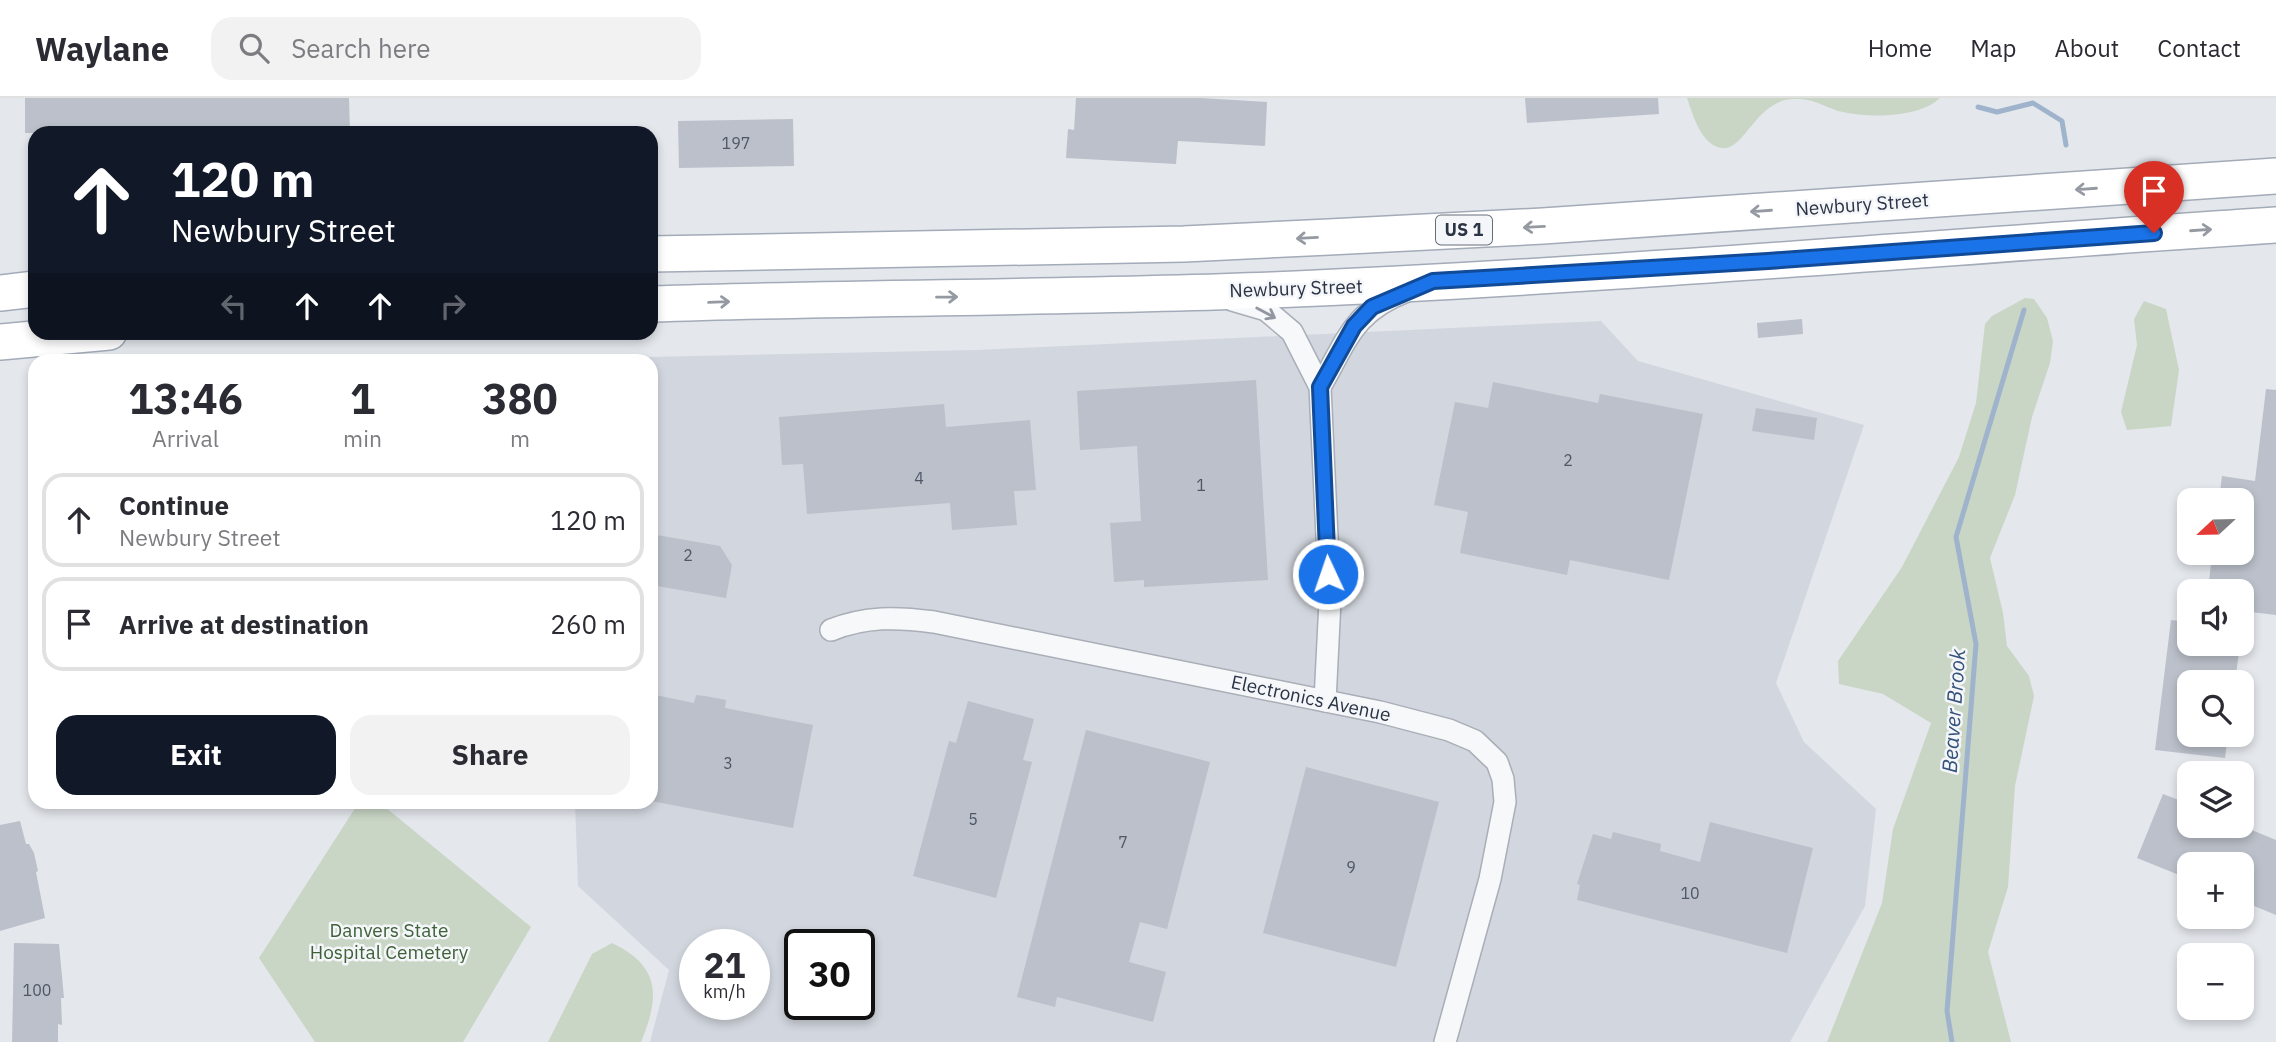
<!DOCTYPE html>
<meta charset="utf-8">
<style>
body{margin:0;font-family:"IBM Plex Sans",sans-serif;background:#f2f2f3;color:#2b2b33;height:100vh;display:flex;flex-direction:column;font-size:26px;white-space:nowrap}
*{box-sizing:border-box;margin:0}
p{font-size:23px;color:#7c7c81}
.icon{flex:none;width:38px;height:38px;fill:none;stroke:currentColor;stroke-width:2;stroke-linecap:round;stroke-linejoin:round}
.map{position:relative;flex:1;overflow:hidden}
.side{position:absolute;left:28px;top:256px;width:630px;height:455px;display:flex;flex-direction:column;background:#fff;border-radius:21px;box-shadow:0 4px 10px #0003}
.side>*{flex:none}
.hud{position:absolute;left:28px;top:28px;width:630px;height:214px;border-radius:21px;box-shadow:0 4px 10px #0003;background:#111827;color:#fff;overflow:hidden}
.needle{width:46px;rotate:248deg}
.controls{position:absolute;left:2177px;top:390px;display:grid;gap:14px}
.controls a{display:grid;place-items:center;width:77px;height:77px;border-radius:14px;background:#fff;box-shadow:0 4px 10px #0003;font-size:35px}
.speed{position:absolute;left:679px;top:831px;display:flex;gap:14px;font-size:35px;font-weight:700;text-align:center}
.speed>*{display:grid;place-content:center;width:91px;height:91px;border-radius:50%;background:#fff;box-shadow:0 4px 10px #0003;line-height:1}
.speed small{font-size:18px;font-weight:400}
.speed .limit{border:4px solid #111;border-radius:10px;background:#fff;color:#111}
.pin{position:absolute;display:grid;place-items:center;width:60px;height:60px;color:#fff;margin:-72px -30px;border-radius:50% 50% 50% 0;rotate:-45deg;box-shadow:0 0 7px #0007}
.pin .icon{rotate:45deg}
.me{position:absolute;width:77px;margin:-38px;rotate:357deg;stroke-linejoin:round;filter:drop-shadow(0 0 5px #0008)}
.turn{display:flex;align-items:center;gap:24px;height:147px;padding:0 28px;font-size:32px}
.turn .icon{width:91px;height:91px;stroke-width:2.5}
.turn b{display:block;font-size:49px;line-height:60px}
.lanes{display:flex;align-items:center;height:66px;padding:0 28px;background:#0003;justify-content:center;gap:35px;direction:ltr}
.lanes .off{opacity:.35}
.eta{display:flex;justify-content:space-evenly;align-items:center;height:119px;text-align:center}
.eta b{font-size:42px;font-weight:800;line-height:49px}
.button{display:flex;gap:14px;margin-top:auto;padding:14px 28px}
.button a{flex:1;height:80px;border-radius:21px;background:#111827;color:#fff;font-size:28px;font-weight:800;line-height:80px;text-align:center}
.button a+a{background:#f2f2f3;color:#2b2b33}
ul{padding:0;list-style:none}
li{display:flex;align-items:center;gap:21px;height:94px;margin:0 14px 10px;padding:0 14px;border:4px solid #e1e1e2;border-radius:21px}
li div{flex:1}
li b{display:block;font-size:26px}
li em{font-style:normal}
header{display:flex;align-items:center;gap:42px;box-sizing:border-box;height:98px;padding:0 35px;background:#fff;border-bottom:2px solid #e1e1e2}
header strong{font-size:33px}
nav{display:flex;gap:38px;margin-inline-start:auto;font-size:24px}
.search{width:490px;height:63px;background:#f2f2f3;display:flex;align-items:center;gap:18px;box-sizing:border-box;padding:0 24px;border-radius:21px;color:#7c7c81;font-size:26px}
.map>svg:first-child{display:block}
.built{fill:#d2d6de;fill-rule:evenodd}
.green{fill:#c9d6c5}
.lines{fill:none;stroke-linecap:round;stroke-linejoin:round}
.stream{stroke:#9fb4cc;stroke-width:5}
.building{fill:#bbc0ca}
.street-casing{stroke:#a9aeb7;stroke-width:24}
.primary-casing{stroke:#a3abb8;stroke-width:38}
.street{stroke:#f7f8fa;stroke-width:21}
.primary{stroke:#fff;stroke-width:35}
.oneway{stroke:#959aa2}
.oneway2{stroke:#9196a0}
.route-casing{stroke:#114b97;stroke-width:18}
.route{stroke:#1a73e8;stroke-width:12}
.labels{text-anchor:middle;stroke-width:5;stroke-linejoin:round;paint-order:stroke}
.number-label{font-size:16px;fill:#4f5766}
.shield{fill:#f4f6f9;stroke:#676e7b;stroke-width:2}
.shield-label{font-size:18px;font-weight:bold;fill:#2b3445}
.street-label{font-size:19px;fill:#2b3445;stroke:#f4f6f9}
.park-label{font-size:19px;fill:#3f6138;stroke:#f4f6f9}
.water-label{font-size:21px;font-style:italic;fill:#34527a;stroke:#f4f6f9}
</style>
<header>
<strong>Waylane</strong>
<div class="search"><svg class="icon" aria-label="search" viewBox="0 0 24 24"><circle cx="10" cy="10" r="6"/><path d="M15 15l6 6"/></svg>Search here</div>
<nav><a>Home</a><a>Map</a><a>About</a><a>Contact</a></nav>
</header>
<div class="map">
<svg width="2276" height="944" viewBox="0 0 2276 944">
<rect width="100%" height="100%" fill="#e4e7ec"/>
<path class="built" d="M1601,223L1638,263L1864,327L1776,585L1804,644L1876,711L1865,808L1790,944H650L669,872L578,788L575,704H651V262H511L977,252ZM695,847H754V906H695ZM800,847H859V906H800Z"/>
<g class="green">
<path d="M1687,0H1940C1919,20 1870,20 1843,14C1822,9 1816,0 1792,1C1756,3 1744,53 1722,50C1701,47 1693,17 1687,0Z"/>
<path d="M2025,200L2034,201L2047,220L2053,243L2050,265L2032,319L2015,397L1990,460L2003,515L2007,548L2029,578L2034,598L2015,688L2008,789L1988,854L2011,944H1827L1882,805L1893,731L1931,625L1883,596L1839,586L1838,563L1902,469L1959,359L1976,305L1985,226L1992,218Z"/>
<path d="M2144,203L2166,211L2179,272L2171,328L2127,332L2121,314L2137,247L2134,221Z"/>
<path d="M359,704H379L531,829L463,944H315L259,860Z"/>
<path d="M612,845C662,869 659,900 641,944H548L592,856Z"/>
</g>
<g class="lines">
<g class="stream">
<path d="M1978,9L1997,14L2033,5L2062,23L2066,47"/>
<path d="M1952,944L1947,913L1976,546L1956,439L2024,212"/>
</g>
</g>
<g class="building">
<path d="M25,0H349L350,35H25Z"/>
<path d="M1076,0H1201L1267,4L1265,48L1178,43L1176,66L1066,60L1068,31L1074,32Z"/>
<path d="M1525,0H1658L1659,16L1527,25Z"/>
<path d="M793,21L794,68L679,70L678,23Z"/>
<path d="M1802,221L1803,236L1758,240L1757,225Z"/>
<path d="M1256,282L1268,482L1144,489V482L1114,484L1110,425L1141,423L1137,348L1080,352L1077,293Z"/>
<path d="M1493,284L1598,305L1600,296L1703,316L1669,482L1570,462L1567,477L1460,455L1468,414L1434,407L1455,304L1488,310Z"/>
<path d="M2266,291L2276,292V517L2242,513V494H2208L2212,455H2242V402H2219L2222,378L2255,383Z"/>
<path d="M944,306L946,329L1030,322L1036,392L1014,393L1017,427L952,432L950,405L807,416L803,366L782,367L779,319Z"/>
<path d="M1756,310L1817,320L1814,342L1752,333Z"/>
<path d="M651,436L720,448L732,467L726,500L651,487Z"/>
<path d="M2171,522L2189,524V546H2240L2235,584H2189V637H2228L2225,660L2155,652Z"/>
<path d="M651,596L694,605L696,597L705,598L726,602L725,610L813,627L793,730L651,703Z"/>
<path d="M968,603L1034,621L1023,662L1032,664L996,800L913,778L949,643L956,645Z"/>
<path d="M1086,632L1210,664L1167,831L1140,824L1129,864L1166,874L1153,924L1057,899L1055,909L1017,899Z"/>
<path d="M1306,669L1439,704L1396,869L1263,835Z"/>
<path d="M2163,696L2189,706V728H2242L2276,742V817L2242,803V766H2189V781L2137,760Z"/>
<path d="M20,723L26,746H29L34,755L38,773L36,774L45,820L0,833V727Z"/>
<path d="M1710,724L1813,750L1787,855L1577,802L1580,787L1577,786L1593,736L1611,741L1613,734L1661,746L1660,753L1700,764Z"/>
<path d="M14,845L59,846L64,900H61L62,927L58,926V944H12Z"/>
</g>
<g class="lines">
<g class="street-casing">
<g id="street">
<path d="M1232,202L1266,212L1292,234L1320,289L1330,503L1325,603"/>
<path d="M1320,289C1347,243 1352,214 1407,193"/>
<path d="M831,532C866,518 897,519 934,524L1380,614L1449,632L1475,643L1497,664L1503,681L1505,704L1490,781L1445,944"/>
</g>
</g>
<g class="primary-casing">
<g id="primary">
<path d="M651,156L1184,146L1329,139L1543,128L2276,78"/>
<path d="M0,195L35,191"/>
<path d="M651,206C858,199 1065,200 1272,192C1607,178 1941,149 2276,127"/>
<path d="M0,244L109,234"/>
</g>
</g>
<use href="#street" class="street"/>
<use href="#primary" class="primary"/>
</g>
<defs><path id="oneway-shaft" d="M-6 0H5M1.5-3L5.5 0L1.5 3" fill="none" stroke-width="1.6" stroke-linecap="round" stroke-linejoin="round" transform="scale(1.75)"/></defs>
<g class="oneway">
<use href="#oneway-shaft" transform="translate(2086 91) rotate(176)"/>
<use href="#oneway-shaft" transform="translate(1761 113) rotate(176)"/>
<use href="#oneway-shaft" transform="translate(1534 129) rotate(177)"/>
<use href="#oneway-shaft" transform="translate(2201 132) rotate(-4)"/>
<use href="#oneway-shaft" transform="translate(1307 140) rotate(177)"/>
<use href="#oneway-shaft" transform="translate(947 199) rotate(-1)"/>
<use href="#oneway-shaft" transform="translate(719 204) rotate(-2)"/>
</g>
<use class="oneway2" href="#oneway-shaft" transform="translate(1266 215) rotate(28)"/>
<g class="lines">
<g class="route-casing">
<path id="route" d="M1328,476L1320,289L1354,228L1372,209L1433,183L1768,163L2154,135"/>
</g>
<use href="#route" class="route"/>
</g>
<g class="labels">
<g class="number-label">
<text x="736" y="51">197</text>
<text x="1568" y="368">2</text>
<text x="919" y="386">4</text>
<text x="1201" y="393">1</text>
<text x="688" y="463">2</text>
<text x="728" y="671">3</text>
<text x="973" y="727">5</text>
<text x="1123" y="750">7</text>
<text x="1351" y="775">9</text>
<text x="1690" y="801">10</text>
<text x="37" y="898">100</text>
</g>
<rect class="shield" x="1436" y="117.5" width="56" height="29" rx="5"/>
<g class="shield-label">
<text x="1464" y="138">US 1</text>
</g>
<g class="street-label">
<text transform="translate(1862 106) rotate(-4)" y="7">Newbury Street</text>
<text transform="translate(1296 190) rotate(-2)" y="7">Newbury Street</text>
<text transform="translate(1311 600) rotate(12)" y="7">Electronics Avenue</text>
</g>
<g class="park-label">
<text x="389" y="839">Danvers State<tspan x="389" dy="22">Hospital Cemetery</tspan></text>
</g>
<g class="water-label">
<text transform="translate(1954 613) rotate(-86)" y="7">Beaver Brook</text>
</g>
</g>
</svg>
<div class="controls">
<a><svg class="needle" viewBox="-14 -14 28 28"><path d="M0-13l5 13h-10z" fill="#e53935"/><path d="M0 13l5-13h-10z" fill="#7c7c81"/></svg></a>
<a><svg class="icon" aria-label="sound" viewBox="0 0 24 24"><path d="M4 9h4l5-4v14l-5-4H4zM17 9q2 3 0 6"/></svg></a>
<a><svg class="icon" aria-label="search" viewBox="0 0 24 24"><circle cx="10" cy="10" r="6"/><path d="M15 15l6 6"/></svg></a>
<a><svg class="icon" aria-label="layers" viewBox="0 0 24 24"><path d="M12 4l9 5-9 5-9-5zM3 14l9 5 9-5"/></svg></a>
<a>+</a>
<a>−</a>
</div>
<div class="speed"><div>21<small>km/h</small></div><div class="limit">30</div></div>
<div class="pin" style="left:2154px;top:135px;background:#d93025"><svg class="icon" aria-label="arrive" viewBox="0 0 24 24"><path d="M6 21V4h12l-3 4 3 4H6"/></svg></div>
<svg class="me" style="left:1328px;top:476px" viewBox="-20 -20 40 40"><circle r="17" fill="#1a73e8" stroke="#fff" stroke-width="3"/><path d="M0-11L8 9 0 5-8 9z" fill="#fff"/></svg>
<div class="hud">
<div class="turn"><svg class="icon" aria-label="ahead" viewBox="0 0 24 24"><path d="M12 20V5M6 11l6-6 6 6"/></svg><div><b>120 m</b>Newbury Street</div></div>
<div class="lanes"><svg class="icon off" aria-label="left" viewBox="0 0 24 24"><path d="M17 20v-9H6M10 6l-5 5 5 5"/></svg><svg class="icon" aria-label="ahead" viewBox="0 0 24 24"><path d="M12 20V5M6 11l6-6 6 6"/></svg><svg class="icon" aria-label="ahead" viewBox="0 0 24 24"><path d="M12 20V5M6 11l6-6 6 6"/></svg><svg class="icon off" aria-label="right" viewBox="0 0 24 24"><path d="M7 20v-9h11M14 6l5 5-5 5"/></svg></div>
</div>
<section class="side">
<div class="eta">
<div><b>13:46</b><p>Arrival</p></div>
<div><b>1</b><p>min</p></div>
<div><b>380</b><p>m</p></div>
</div>
<ul>
<li><svg class="icon" aria-label="ahead" viewBox="0 0 24 24"><path d="M12 20V5M6 11l6-6 6 6"/></svg><div><b>Continue</b><p>Newbury Street</p></div><em>120 m</em></li>
<li><svg class="icon" aria-label="arrive" viewBox="0 0 24 24"><path d="M6 21V4h12l-3 4 3 4H6"/></svg><div><b>Arrive at destination</b></div><em>260 m</em></li>
</ul>
<div class="button"><a>Exit</a><a>Share</a></div>
</section>
</div>
